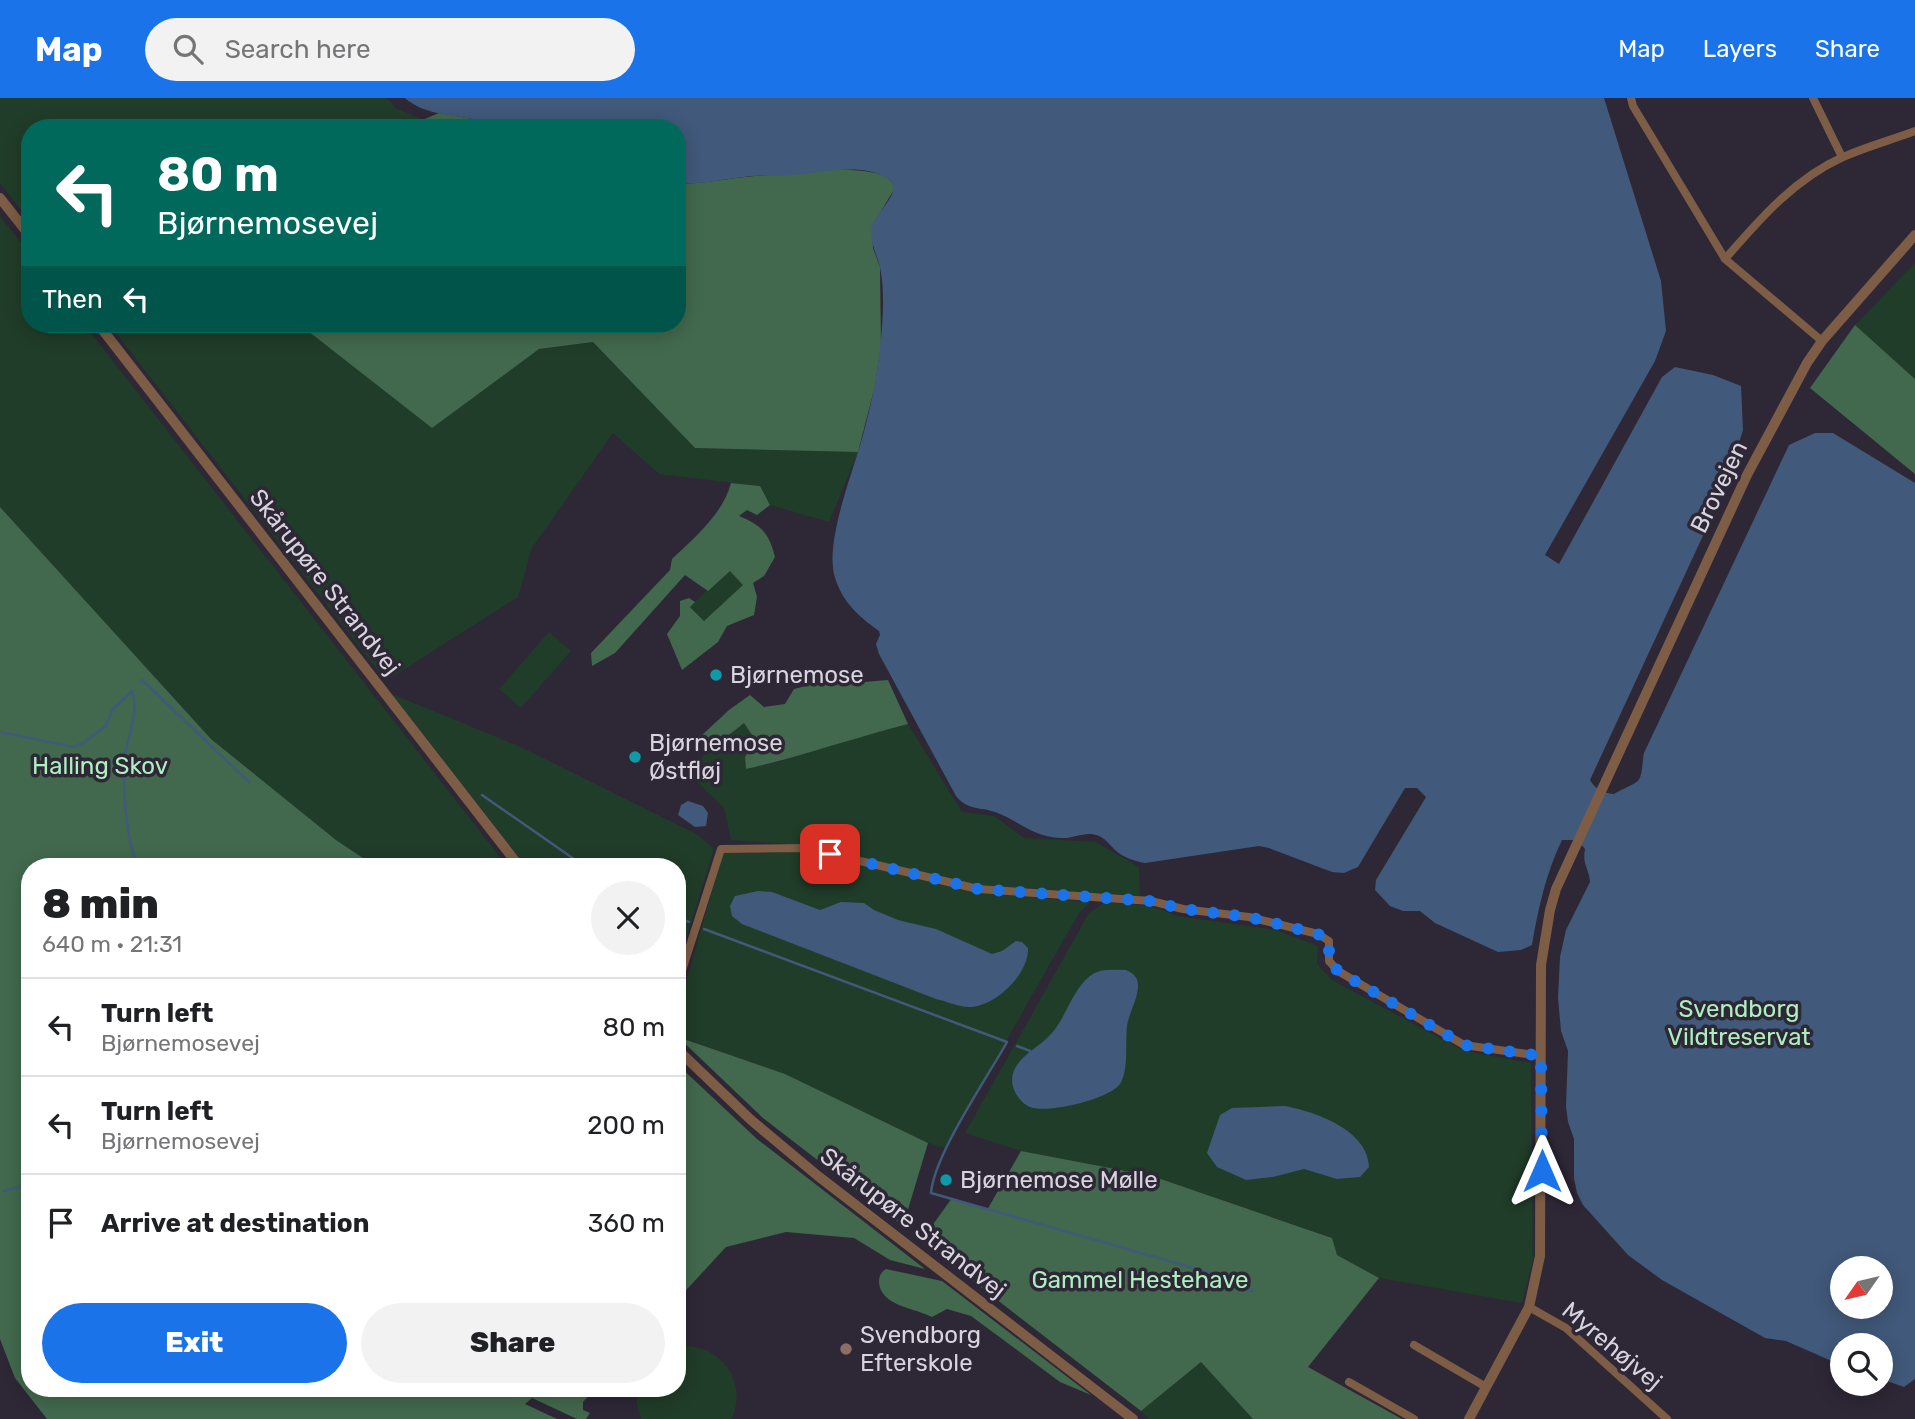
<!DOCTYPE html>
<meta charset="utf-8">
<style>
body{margin:0;font-family:Rubik,sans-serif;background:#f2f2f2;color:#202124;height:100vh;display:flex;flex-direction:column;font-size:26px;white-space:nowrap}
*{box-sizing:border-box;margin:0}
p{font-size:23px;color:#757577}
.icon{flex:none;width:38px;height:38px;fill:none;stroke:currentColor;stroke-width:2;stroke-linecap:round;stroke-linejoin:round}
.map{position:relative;flex:1;overflow:hidden}
.side{position:absolute;left:21px;top:760px;width:665px;height:539px;display:flex;flex-direction:column;background:#fff;border-radius:28px;box-shadow:0 4px 18px #0003}
.side>*{flex:none}
.hud{position:absolute;left:21px;top:21px;width:665px;height:214px;border-radius:28px;box-shadow:0 4px 18px #0003;background:#00695c;color:#fff;overflow:hidden}
.needle{width:46px;rotate:236deg}
.controls{position:absolute;left:1830px;top:1158px;display:grid;gap:14px}
.controls a{display:grid;place-items:center;width:63px;height:63px;border-radius:50%;background:#fff;box-shadow:0 4px 18px #0003;font-size:35px}
.pin{position:absolute;display:grid;place-items:center;width:60px;height:60px;color:#fff;margin:-30px;border-radius:14px;box-shadow:0 4px 10px #0006}
.me{position:absolute;width:77px;margin:-38px;rotate:0deg;stroke-linejoin:round;filter:drop-shadow(0 0 5px #0008)}
.turn{display:flex;align-items:center;gap:24px;height:147px;padding:0 21px;font-size:32px}
.turn .icon{width:91px;height:91px;stroke-width:2.5}
.turn b{display:block;font-size:49px;line-height:60px}
.then{display:flex;align-items:center;height:66px;padding:0 21px;background:#0003;gap:14px;font-size:26px}
.round{display:grid;place-items:center;flex:none;width:74px;height:74px;border-radius:37px;background:#f2f2f2}
.headline{display:flex;align-items:center;justify-content:space-between;height:119px;padding:0 21px}
h1{font-size:42px;font-weight:800;line-height:52px}
.primary-button{display:flex;gap:14px;margin-top:auto;padding:14px 21px}
.primary-button a{flex:1;height:80px;border-radius:42px;background:#1a73e8;color:#fff;font-size:28px;font-weight:800;line-height:80px;text-align:center}
.primary-button a+a{background:#f2f2f2;color:#202124}
ul{padding:0;list-style:none}
li{display:flex;align-items:center;gap:21px;height:98px;padding:0 21px;border-top:2px solid #e0e0e0}
li div{flex:1}
li b{display:block;font-size:26px}
li em{font-style:normal}
header{display:flex;align-items:center;gap:42px;box-sizing:border-box;height:98px;padding:0 35px;background:#1a73e8;color:#fff}
header strong{font-size:33px}
nav{display:flex;gap:38px;margin-inline-start:auto;font-size:24px}
.search{width:490px;height:63px;background:#f2f2f2;display:flex;align-items:center;gap:18px;box-sizing:border-box;padding:0 24px;border-radius:38px;color:#757577;font-size:26px}
.map>svg:first-child{display:block}
.green{fill:#203d29}
.forest{fill:#42694d}
.water{fill:#41597a;fill-rule:evenodd}
.lines{fill:none;stroke-linecap:round;stroke-linejoin:round}
.stream{stroke:#41597a;stroke-width:2.5}
.minor{stroke:#7d5d45;stroke-width:8}
.tertiary{stroke:#7d5d45;stroke-width:10}
.route{stroke:#1a73e8;stroke-width:12;stroke-dasharray:0 21.6}
.culture-dot{fill:#0f9aa8;stroke:#2e2736;stroke-width:2.5}
.education-dot{fill:#8d6e63;stroke:#2e2736;stroke-width:2.5}
.labels{text-anchor:middle;stroke-width:7;stroke-linejoin:round;paint-order:stroke}
.street-label{font-size:24px;fill:#d8d4de;stroke:#2e2736}
.poi-label{font-size:24px;fill:#d8d4de;stroke:#2e2736;text-anchor:start}
.park-label{font-size:24px;fill:#aeefc0;stroke:#2e2736}
</style>
<header>
<strong>Map</strong>
<div class="search"><svg class="icon" aria-label="search" viewBox="0 0 24 24"><circle cx="10" cy="10" r="6"/><path d="M15 15l6 6"/></svg>Search here</div>
<nav><a>Map</a><a>Layers</a><a>Share</a></nav>
</header>
<div class="map">
<svg width="1915" height="1321" viewBox="0 0 1915 1321">
<rect width="100%" height="100%" fill="#2e2736"/>
<g class="green">
<path d="M0,0H387L396,10L423,22L403,30H30V124L0,85Z"/>
<path d="M0,118L30,156V226H84L507,768H375L336,742L211,641L0,409Z"/>
<path d="M1915,165V281L1855,227Z"/>
<path d="M109,226H299L432,329L539,251L593,244L695,350L858,354L829,424L770,407L760,388L659,376L613,335L532,450L518,499L386,583Z"/>
<path d="M730,472L744,487L704,524L690,508Z"/>
<path d="M549,534L571,553L521,610L499,591Z"/>
<path d="M392,596L521,649L698,737L714,751L677,870V768H526Z"/>
<path d="M744,624L755,641L745,659L746,671L782,663L843,642L908,626L962,714L994,718L1024,740L1096,744L1139,769L1140,798L979,787L806,747L731,742L724,710L686,673Z"/>
<path d="M805,754L977,795L1090,804L1079,815L945,1050L928,1045L785,976L678,939L677,916L723,755Z"/>
<path d="M1105,804L1151,808L1177,818L1276,832L1318,848L1317,866L1332,882L1464,953L1531,965L1533,1161L1522,1205L1379,1180L1337,1157L1330,1139L1152,1078L1021,1053L965,1035L1089,815Z"/>
<path d="M691,1248C727,1254 746,1287 732,1321H641L637,1306V1290H677V1249Z"/>
<path d="M1201,1264L1248,1314L1253,1321H1149L1141,1313Z"/>
</g>
<g class="forest">
<path d="M439,15L489,24L548,30H403Z"/>
<path d="M839,71C855,73 890,71 895,90L872,128L873,150L880,169L881,247L875,288L858,354L695,350L593,244L539,251L432,330L299,226H677V86C704,86 729,80 755,78C783,76 811,75 839,71Z"/>
<path d="M1855,227L1915,281V376L1810,290Z"/>
<path d="M731,385L760,388L770,407L757,417L747,412L739,418C761,427 769,435 775,459L764,478L753,485L757,499L754,517L727,528L718,544L682,572L667,536L680,518V503L689,500L695,504L690,509L704,523L743,487L730,473L708,493L685,477L615,555L592,568L591,555L670,472L672,461C694,440 723,416 731,385Z"/>
<path d="M0,409L211,641L336,742L375,768H30V1290H596L583,1304V1312L590,1315L586,1321H577L532,1300L525,1306L557,1321H47L15,1280L0,1241Z"/>
<path d="M836,576L852,585L888,582L908,626C853,640 800,659 746,671L745,659L756,643L744,625L710,652L701,638L729,612L750,597L764,609L785,606L794,591L810,587L818,578Z"/>
<path d="M678,939L785,976L928,1045L903,1128L763,1020Z"/>
<path d="M677,966L757,1041L925,1171L890,1162L854,1140L786,1134L726,1149L677,1202Z"/>
<path d="M1021,1053L1152,1078L1332,1140L1337,1157L1379,1180L1308,1269L1402,1321H1253L1201,1264L1141,1313L921,1143L952,1100L987,1112Z"/>
<path d="M886,1171L942,1183L1091,1297L1060,1284L971,1218L947,1211L932,1219C915,1210 880,1208 879,1184C879,1178 881,1174 886,1171Z"/>
</g>
<g class="water">
<path d="M405,0H1604L1661,183L1666,233L1655,263L1545,457L1559,466L1662,279L1675,269L1713,277L1741,288L1743,332L1725,390L1590,682C1596,692 1603,695 1614,696C1618,693 1635,686 1638,683C1643,677 1642,663 1644,655L1789,347L1815,335H1833L1915,385V1281L1904,1289L1881,1281V1248H1843V1268L1786,1243L1765,1240L1662,1182L1628,1157L1583,1107L1577,1095L1574,1080V1041L1568,1024L1566,1008L1568,953L1561,933L1558,900L1560,859L1566,832L1590,784C1589,770 1582,767 1585,751L1577,742H1562C1546,775 1538,811 1532,847L1521,852L1498,854L1435,825L1420,813H1403L1390,808L1375,792L1376,782L1426,699L1417,690H1405L1358,769L1344,775L1332,774L1269,750L1259,748L1145,765C1134,763 1124,760 1115,752C1110,747 1106,741 1099,738C1086,732 1074,741 1061,740C1033,739 1019,723 995,714C980,709 967,712 956,698L879,556L876,546L880,537L879,533C858,518 841,503 834,476C826,440 853,374 863,337C871,308 877,279 880,249C883,224 885,194 880,169C877,156 869,144 872,128C875,115 907,91 887,80C860,64 823,75 793,77C779,78 765,77 751,78C726,81 702,86 677,86V30C606,30 536,32 466,20C444,16 422,15 405,0ZM1843,1171H1881V1209H1843Z"/>
<path d="M688,703L703,708L708,715L706,728L695,729L678,717L681,707Z"/>
<path d="M758,793L772,794L820,812L841,804L864,805L874,812L898,822L936,831L992,856L1002,853L1016,843L1022,844L1028,850C1029,876 995,909 969,909C958,909 946,903 936,901L742,826L732,818L730,808L735,798Z"/>
<path d="M1126,872C1133,875 1138,879 1138,887C1138,902 1129,914 1127,928C1125,945 1129,972 1120,986C1110,1001 1047,1016 1030,1009C1024,1007 1018,1000 1015,994C1002,965 1036,953 1051,936C1066,920 1072,892 1090,878C1100,870 1113,872 1126,872Z"/>
<path d="M1285,1008C1316,1014 1368,1032 1369,1069L1360,1079L1337,1081L1304,1071L1273,1079L1246,1082L1217,1069L1207,1055L1220,1017L1232,1010Z"/>
</g>
<g class="lines">
<g class="stream">
<path d="M141,584L142,582L249,684"/>
<path d="M132,594C140,613 127,639 125,659C122,693 126,736 137,768"/>
<path d="M0,634L73,649L83,645L106,628L113,611L132,593"/>
<path d="M482,697L584,768"/>
<path d="M677,819L689,824"/>
<path d="M704,831L1007,944C987,980 934,1057 931,1095L1211,1175L1252,1193"/>
<path d="M1017,948L1030,953"/>
<path d="M4,1093L30,1086"/>
</g>
<g class="minor">
<path d="M1631,0L1633,8L1725,161L1822,243"/>
<path d="M1813,0L1842,59"/>
<path d="M1725,161C1759,122 1794,81 1843,59C1866,49 1891,42 1915,33"/>
<path d="M677,888L721,751L805,750L978,791L1151,803L1183,811L1249,819L1318,836L1329,843V863L1338,873L1464,947L1541,958"/>
<path d="M1529,1209L1566,1230L1667,1321"/>
<path d="M1414,1247L1486,1289"/>
<path d="M1349,1284L1414,1321"/>
</g>
<g class="tertiary">
<path d="M0,100L30,138"/>
<path d="M98,226L519,768"/>
<path d="M677,951L751,1022L818,1078L1133,1321"/>
<path d="M1469,1321L1529,1209L1540,1158L1541,867L1550,812L1556,791L1747,377L1807,265L1822,243L1915,137"/>
</g>
</g>
<g class="lines">
<path class="route" d="M830,756L978,791L1151,803L1183,811L1249,819L1318,836L1329,844V863L1338,873L1464,947L1541,958L1542,1073"/>
</g>
<g class="culture-dot">
<circle cx="716" cy="577" r="7"/>
<circle cx="635" cy="659" r="7"/>
<circle cx="946" cy="1082" r="7"/>
</g>
<circle class="education-dot" cx="846" cy="1251" r="7"/>
<g class="labels">
<g class="street-label">
<text transform="translate(1719 389) rotate(-64)" y="8">Brovejen</text>
<text transform="translate(325 484) rotate(52)" y="8">Skårupøre Strandvej</text>
<text transform="translate(913 1125) rotate(38)" y="8">Skårupøre Strandvej</text>
<text transform="translate(1612 1248) rotate(40)" y="8">Myrehøjvej</text>
</g>
<g class="poi-label">
<text x="730" y="585">Bjørnemose</text>
<text x="649" y="653">Bjørnemose<tspan x="649" dy="28">Østfløj</tspan></text>
<text x="960" y="1090">Bjørnemose Mølle</text>
<text x="860" y="1245">Svendborg<tspan x="860" dy="28">Efterskole</tspan></text>
</g>
<g class="park-label">
<text x="100" y="676">Halling Skov</text>
<text x="1739" y="919">Svendborg<tspan x="1739" dy="28">Vildtreservat</tspan></text>
<text x="1140" y="1190">Gammel Hestehave</text>
</g>
</g>
</svg>
<div class="controls">
<a><svg class="needle" viewBox="-14 -14 28 28"><path d="M0-13l5 13h-10z" fill="#e53935"/><path d="M0 13l5-13h-10z" fill="#757577"/></svg></a>
<a><svg class="icon" aria-label="search" viewBox="0 0 24 24"><circle cx="10" cy="10" r="6"/><path d="M15 15l6 6"/></svg></a>
</div>
<div class="pin" style="left:830px;top:756px;background:#d93025"><svg class="icon" aria-label="arrive" viewBox="0 0 24 24"><path d="M6 21V4h12l-3 4 3 4H6"/></svg></div>
<svg class="me" style="left:1542px;top:1073px" viewBox="-20 -20 40 40"><path d="M0-17L14 15 0 8-14 15z" fill="#1a73e8" stroke="#fff" stroke-width="4"/></svg>
<div class="hud">
<div class="turn"><svg class="icon" aria-label="left" viewBox="0 0 24 24"><path d="M17 20v-9H6M10 6l-5 5 5 5"/></svg><div><b>80 m</b>Bjørnemosevej</div></div>
<div class="then">Then<svg class="icon" aria-label="left" viewBox="0 0 24 24"><path d="M17 20v-9H6M10 6l-5 5 5 5"/></svg></div>
</div>
<section class="side">
<div class="headline"><div><h1>8 min</h1><p>640 m · 21:31</p></div><a class="round"><svg class="icon" aria-label="close" viewBox="0 0 24 24"><path d="M6 6l12 12M18 6L6 18"/></svg></a></div>
<ul>
<li><svg class="icon" aria-label="left" viewBox="0 0 24 24"><path d="M17 20v-9H6M10 6l-5 5 5 5"/></svg><div><b>Turn left</b><p>Bjørnemosevej</p></div><em>80 m</em></li>
<li><svg class="icon" aria-label="left" viewBox="0 0 24 24"><path d="M17 20v-9H6M10 6l-5 5 5 5"/></svg><div><b>Turn left</b><p>Bjørnemosevej</p></div><em>200 m</em></li>
<li><svg class="icon" aria-label="arrive" viewBox="0 0 24 24"><path d="M6 21V4h12l-3 4 3 4H6"/></svg><div><b>Arrive at destination</b></div><em>360 m</em></li>
</ul>
<div class="primary-button"><a>Exit</a><a>Share</a></div>
</section>
</div>
